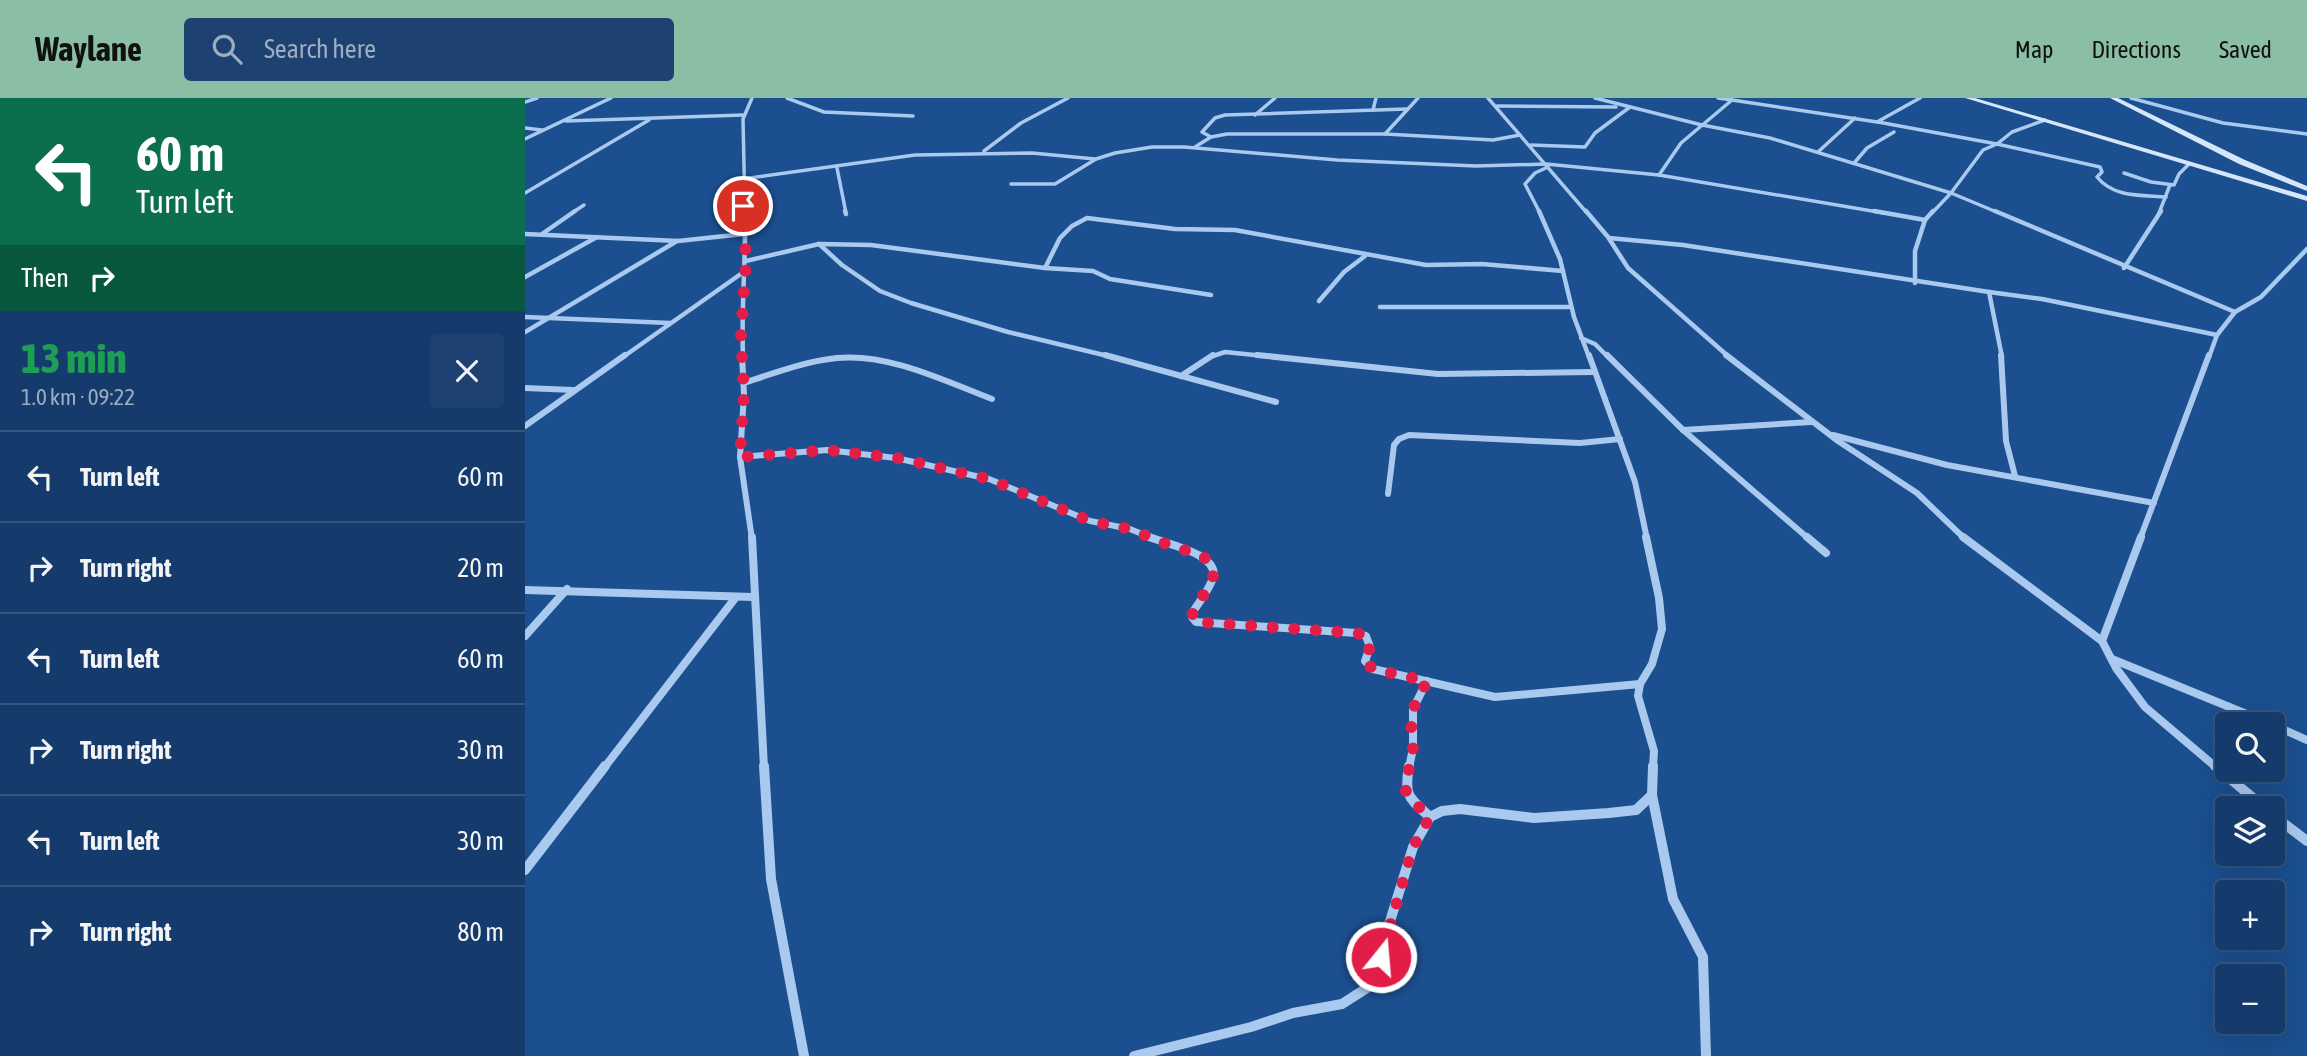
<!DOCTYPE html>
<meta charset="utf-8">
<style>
body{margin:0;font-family:"Asap Condensed",sans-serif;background:#1d4271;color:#f1f3f6;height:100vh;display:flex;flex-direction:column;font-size:26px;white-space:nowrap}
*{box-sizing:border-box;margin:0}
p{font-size:23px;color:#9dadc1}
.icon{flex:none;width:38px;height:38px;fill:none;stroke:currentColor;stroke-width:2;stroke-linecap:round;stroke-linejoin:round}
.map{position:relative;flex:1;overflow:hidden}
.details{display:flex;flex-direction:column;background:#143b6b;width:525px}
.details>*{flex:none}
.guide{background:#0b6e4f;color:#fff;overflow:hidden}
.buttons{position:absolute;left:1690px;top:614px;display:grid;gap:14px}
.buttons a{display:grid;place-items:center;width:70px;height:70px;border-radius:7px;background:#143b6b;box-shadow:0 7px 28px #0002,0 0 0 2px #33557e;font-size:35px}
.pin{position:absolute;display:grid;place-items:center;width:60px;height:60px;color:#fff;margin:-30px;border:4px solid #fff;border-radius:50%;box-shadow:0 2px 7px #0007}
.me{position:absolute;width:77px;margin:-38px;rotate:17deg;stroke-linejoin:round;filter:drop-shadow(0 0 5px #0008)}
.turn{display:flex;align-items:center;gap:24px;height:147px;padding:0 21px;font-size:32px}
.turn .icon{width:91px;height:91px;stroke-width:2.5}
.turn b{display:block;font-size:49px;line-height:60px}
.then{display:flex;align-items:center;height:66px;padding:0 21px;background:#0003;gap:14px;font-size:26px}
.round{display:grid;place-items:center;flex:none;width:74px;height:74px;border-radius:7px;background:#1d4271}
.summary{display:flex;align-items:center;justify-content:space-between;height:119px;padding:0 21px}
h1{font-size:42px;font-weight:800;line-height:52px;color:#1e9e55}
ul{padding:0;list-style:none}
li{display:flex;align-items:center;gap:21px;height:91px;padding:0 21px;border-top:2px solid #33557e}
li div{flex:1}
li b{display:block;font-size:26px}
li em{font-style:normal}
header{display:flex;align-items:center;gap:42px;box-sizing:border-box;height:98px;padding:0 35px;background:#8abfa5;color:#111}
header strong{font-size:33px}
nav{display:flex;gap:38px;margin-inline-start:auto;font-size:24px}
.search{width:490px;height:63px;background:#1d4271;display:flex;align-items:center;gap:18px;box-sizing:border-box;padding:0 24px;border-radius:7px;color:#9dadc1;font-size:26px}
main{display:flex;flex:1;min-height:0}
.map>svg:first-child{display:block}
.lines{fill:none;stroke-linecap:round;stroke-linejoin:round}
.street-far4{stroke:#a9c9ee;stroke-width:3.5}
.street-far3{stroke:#a9c9ee;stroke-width:4.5}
.street-far2{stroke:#a9c9ee;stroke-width:6}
.street-far1{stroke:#a9c9ee;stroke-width:8}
.street{stroke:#a9c9ee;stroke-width:10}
.secondary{fill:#d6e6fa;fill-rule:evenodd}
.route{stroke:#e11d48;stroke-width:12;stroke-dasharray:0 21.6}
</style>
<header>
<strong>Waylane</strong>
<div class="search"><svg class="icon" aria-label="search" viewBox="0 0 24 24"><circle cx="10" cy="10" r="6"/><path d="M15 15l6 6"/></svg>Search here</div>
<nav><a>Map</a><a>Directions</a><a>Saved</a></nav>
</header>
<main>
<section class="details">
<div class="guide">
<div class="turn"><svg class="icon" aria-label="left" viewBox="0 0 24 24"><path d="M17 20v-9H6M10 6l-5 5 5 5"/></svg><div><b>60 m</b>Turn left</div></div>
<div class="then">Then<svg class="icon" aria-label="right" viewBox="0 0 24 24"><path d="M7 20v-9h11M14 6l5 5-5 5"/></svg></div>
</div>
<div class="summary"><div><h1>13 min</h1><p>1.0 km · 09:22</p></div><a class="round"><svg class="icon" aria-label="close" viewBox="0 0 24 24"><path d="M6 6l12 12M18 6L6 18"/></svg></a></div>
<ul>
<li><svg class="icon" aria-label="left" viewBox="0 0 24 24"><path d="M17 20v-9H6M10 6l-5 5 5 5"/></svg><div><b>Turn left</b></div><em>60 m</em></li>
<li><svg class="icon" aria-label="right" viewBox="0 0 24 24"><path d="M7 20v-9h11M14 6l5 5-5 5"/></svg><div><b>Turn right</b></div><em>20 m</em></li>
<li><svg class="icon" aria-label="left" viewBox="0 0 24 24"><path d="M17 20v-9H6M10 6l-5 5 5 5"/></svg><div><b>Turn left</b></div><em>60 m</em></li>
<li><svg class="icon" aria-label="right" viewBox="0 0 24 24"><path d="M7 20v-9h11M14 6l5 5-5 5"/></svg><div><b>Turn right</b></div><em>30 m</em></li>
<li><svg class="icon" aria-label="left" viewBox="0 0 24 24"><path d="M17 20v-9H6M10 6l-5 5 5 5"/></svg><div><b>Turn left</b></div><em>30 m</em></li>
<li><svg class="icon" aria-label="right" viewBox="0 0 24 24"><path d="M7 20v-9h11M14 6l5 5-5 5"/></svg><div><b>Turn right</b></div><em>80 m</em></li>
</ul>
</section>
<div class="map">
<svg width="1782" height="958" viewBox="0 0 1782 958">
<rect width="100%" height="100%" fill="#1b4f8f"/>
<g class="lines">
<g class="street-far4">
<path d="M262,0L299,14L388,18"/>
<path d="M963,0L1062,115"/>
<path d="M1070,0L1177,27L1245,40L1426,95L1407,115"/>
<path d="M1606,0L1698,25L1782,36"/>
<path d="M1207,2L1352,24L1395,0"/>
<path d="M0,4L12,0"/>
<path d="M972,8L1091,9"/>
<path d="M848,12L851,0"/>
<path d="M730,17L750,0"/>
<path d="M41,23L218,17"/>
<path d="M1353,24L1472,46L1487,34L1520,22"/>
<path d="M0,30L17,32"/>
<path d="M860,36L893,0"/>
<path d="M686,39L677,34L690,20L700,17L882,11"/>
<path d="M0,41L86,0"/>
<path d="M1006,47L1060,49L1070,35L1105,9"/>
<path d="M670,49L686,39L702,36H860L968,42L995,37"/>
<path d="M459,53L496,25L543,0"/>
<path d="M1293,54L1330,20"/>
<path d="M1330,64L1342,50L1369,34"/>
<path d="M312,70L321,115"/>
<path d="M1599,75L1626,84L1649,87L1654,76L1664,66"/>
<path d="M1134,77L1156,45L1207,2L1193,0"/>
<path d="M218,81L390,57L507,55L570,61"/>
<path d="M486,86H530L571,61L590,55L627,49H659L812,62L951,68L1021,66L1134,77L1359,115"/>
<path d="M0,95L124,22"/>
<path d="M47,115L59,107"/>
<path d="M220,115L218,21L227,0"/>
<path d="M1015,115L1000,86L1010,75L1023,69"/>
<path d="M1474,115L1426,95L1458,52L1472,46L1575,69L1577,74L1572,79C1589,100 1617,97 1641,99"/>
<path d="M1634,115L1645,87"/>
</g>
<g class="street-far3">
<path d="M320,113L321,116"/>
<path d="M1014,113L1035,161L1049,219L1064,259"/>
<path d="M1061,113L1083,139L1103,170L1204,259"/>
<path d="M1349,113L1400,122L1408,113"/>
<path d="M1470,113L1710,214L1692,237L1684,259"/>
<path d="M0,136L153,143L219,136"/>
<path d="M17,136L50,113"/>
<path d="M1084,140L1158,147L1464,194L1477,259"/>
<path d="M294,146L317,167L355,193L386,205L483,234L587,259"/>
<path d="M221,163L294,146L346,147L520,170L568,173L585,181L686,197"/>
<path d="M520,170L535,140L547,128L562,120L650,131L710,132L901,167L957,166L1038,173"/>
<path d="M1599,170L1636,113"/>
<path d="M0,179L72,139"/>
<path d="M1390,185V153L1400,122"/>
<path d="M1464,194L1517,201L1692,237"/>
<path d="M794,203L819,174L840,158"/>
<path d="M855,209H1044"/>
<path d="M1710,214L1736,199L1782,151"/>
<path d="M0,219L145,225"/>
<path d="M0,234L152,143"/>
<path d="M1056,240L1070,246L1083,259"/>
<path d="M98,259L220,173"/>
<path d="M218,259C216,210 221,162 220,113"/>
<path d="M685,259L700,254L749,259"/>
</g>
<g class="street-far2">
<path d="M217,257L219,296L215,359L227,441"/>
<path d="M580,257L751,304"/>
<path d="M732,257L913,276L1068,274"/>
<path d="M1064,257L1110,384L1122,441"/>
<path d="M1082,257L1158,332L1284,441"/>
<path d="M1201,257L1313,343L1392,395L1440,441"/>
<path d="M1476,257L1481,343L1490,378"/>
<path d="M656,278L688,257"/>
<path d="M219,285C249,275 281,263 312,260C364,255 420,283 467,301"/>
<path d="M0,290L48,292"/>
<path d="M0,328L100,257"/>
<path d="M1158,332L1286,324"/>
<path d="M1308,337L1422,367L1629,405"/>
<path d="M215,359L302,352L371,360L464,381L565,423L605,431L629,441"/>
<path d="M863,396L869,347L874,341L884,337L1055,345L1095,341"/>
<path d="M1615,441L1684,257"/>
</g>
<g class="street-far1">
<path d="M227,439L239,670"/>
<path d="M624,439C642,446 695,456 688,480C684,492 674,504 668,514L667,519L671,524L831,535L841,538L845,549L840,563L848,571L970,599L1115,586"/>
<path d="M1121,439L1134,500L1137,531L1127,566L1115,586L1113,598L1129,653L1128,670"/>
<path d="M1282,439L1301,455"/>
<path d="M1438,439L1577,543L1616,439"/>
<path d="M0,492L228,499"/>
<path d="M0,538L42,491"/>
<path d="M1577,543L1591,570L1620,609L1692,670"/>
<path d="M1587,561L1746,626"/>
<path d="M1748,627L1782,642"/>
<path d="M79,670L211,499"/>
<path d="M884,670L888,650V611L902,583"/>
</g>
<g class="street">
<path d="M239,668L246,781L279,958"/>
<path d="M884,668C879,698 883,699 905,719"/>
<path d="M1690,668L1740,710"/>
<path d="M1127,697L1148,801L1178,859L1181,958"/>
<path d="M1748,717L1782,743"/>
<path d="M0,772L80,668"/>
<path d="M609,958L726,929L768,915L817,906L845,888L888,749L905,719L917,713L935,711L1009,720L1084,715L1111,712L1127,697L1128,668"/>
</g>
<g class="secondary">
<path d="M1440,0H1450L1782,98V103Z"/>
<path d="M1585,0H1593L1720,62L1782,88V93L1714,66Z"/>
</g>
</g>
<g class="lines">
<path class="route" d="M218,108L221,163L216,237L219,296L215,359L302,352L372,360L464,381L565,423L605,431L651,450L674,456L684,463L689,473L687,483L668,514L667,519L671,524L831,535L841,538L845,549L839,563L848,571L902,583L888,611L886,632L888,650L880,691L885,701L905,719L888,749L856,859"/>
</g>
</svg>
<div class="buttons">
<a><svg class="icon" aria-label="search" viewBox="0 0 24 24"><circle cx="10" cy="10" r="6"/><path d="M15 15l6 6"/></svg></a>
<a><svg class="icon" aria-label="layers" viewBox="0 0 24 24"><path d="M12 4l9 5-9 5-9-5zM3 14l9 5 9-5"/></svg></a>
<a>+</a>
<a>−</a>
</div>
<div class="pin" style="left:218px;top:108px;background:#d93025"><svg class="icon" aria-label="arrive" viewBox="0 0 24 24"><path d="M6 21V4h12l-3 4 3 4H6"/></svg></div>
<svg class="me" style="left:856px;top:859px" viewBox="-20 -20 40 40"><circle r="17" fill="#e11d48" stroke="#fff" stroke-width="3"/><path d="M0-11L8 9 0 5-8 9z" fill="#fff"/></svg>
</div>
</main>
